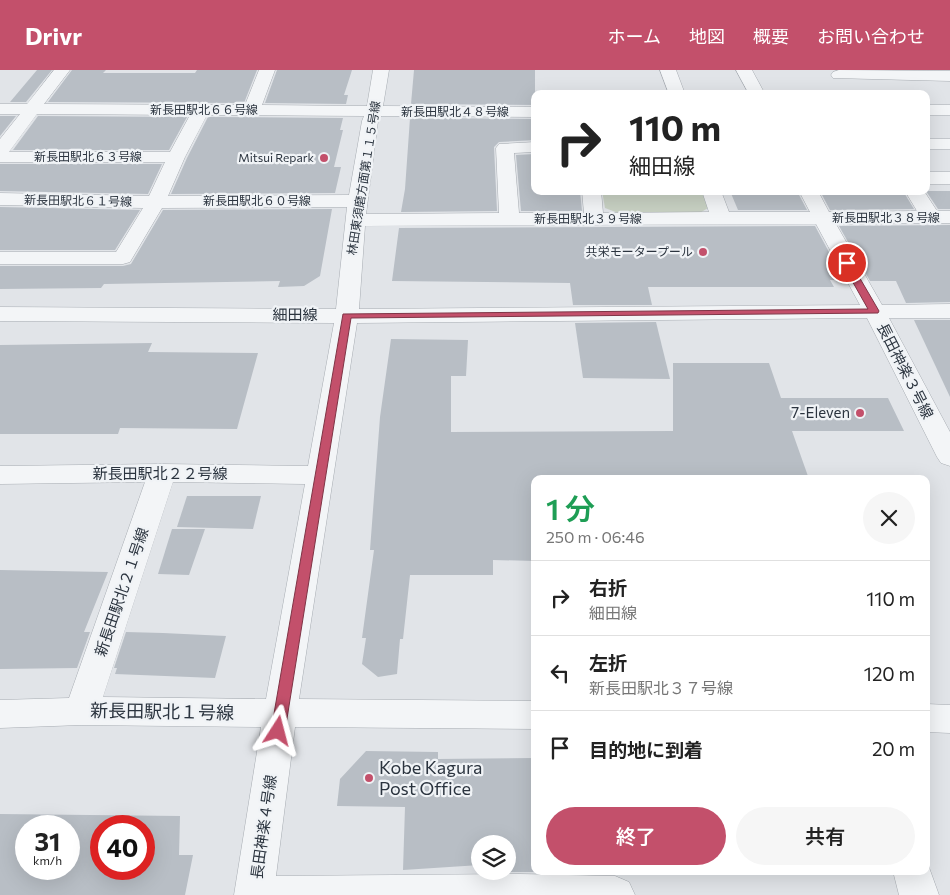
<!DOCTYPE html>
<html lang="ja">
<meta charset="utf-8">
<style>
body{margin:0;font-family:Commissioner,"Noto Sans JP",sans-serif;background:#f6f6f6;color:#222;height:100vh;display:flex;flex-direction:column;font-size:19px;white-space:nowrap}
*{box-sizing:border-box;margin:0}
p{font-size:16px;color:#767676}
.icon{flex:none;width:28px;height:28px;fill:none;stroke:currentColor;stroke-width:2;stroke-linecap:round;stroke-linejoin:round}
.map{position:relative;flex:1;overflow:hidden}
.panel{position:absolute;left:531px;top:405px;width:399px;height:400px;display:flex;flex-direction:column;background:#fff;border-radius:10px;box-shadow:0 5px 20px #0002}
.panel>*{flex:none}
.top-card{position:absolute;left:531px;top:20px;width:399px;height:105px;border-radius:10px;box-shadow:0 5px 20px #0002;background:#fff;color:#222;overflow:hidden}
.controls{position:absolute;left:471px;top:765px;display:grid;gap:10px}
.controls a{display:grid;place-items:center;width:45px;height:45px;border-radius:50%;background:#fff;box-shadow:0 5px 20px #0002;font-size:25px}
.speed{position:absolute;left:15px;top:745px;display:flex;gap:10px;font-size:25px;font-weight:700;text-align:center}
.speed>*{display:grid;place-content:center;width:65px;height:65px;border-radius:50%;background:#fff;box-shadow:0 5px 20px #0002;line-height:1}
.speed small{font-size:12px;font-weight:400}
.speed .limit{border:8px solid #d22;background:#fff;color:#111}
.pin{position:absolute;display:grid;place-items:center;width:42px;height:42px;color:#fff;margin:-21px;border:2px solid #fff;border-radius:50%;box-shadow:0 1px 5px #0007}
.me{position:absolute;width:55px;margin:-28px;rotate:9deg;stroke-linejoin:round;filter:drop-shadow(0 0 4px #0008)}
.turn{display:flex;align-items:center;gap:18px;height:105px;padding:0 15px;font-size:22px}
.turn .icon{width:65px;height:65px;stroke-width:2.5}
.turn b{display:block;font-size:35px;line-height:42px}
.round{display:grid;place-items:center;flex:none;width:52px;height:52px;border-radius:26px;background:#f6f6f6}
.head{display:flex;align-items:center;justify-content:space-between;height:85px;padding:0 15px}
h1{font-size:30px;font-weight:600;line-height:38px;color:#1e9e55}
.primary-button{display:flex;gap:10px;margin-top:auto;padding:10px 15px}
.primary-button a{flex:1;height:58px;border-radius:30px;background:#c3506b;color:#fff;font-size:20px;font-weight:600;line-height:58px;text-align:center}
.primary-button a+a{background:#f6f6f6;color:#222}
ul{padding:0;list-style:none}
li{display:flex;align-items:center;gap:15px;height:75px;padding:0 15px;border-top:1px solid #e0e0e0}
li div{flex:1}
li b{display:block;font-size:19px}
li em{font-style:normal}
header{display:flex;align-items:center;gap:30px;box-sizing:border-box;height:70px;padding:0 25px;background:#c3506b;color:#fff}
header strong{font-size:24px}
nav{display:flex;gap:28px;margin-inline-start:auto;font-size:18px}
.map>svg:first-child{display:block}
.green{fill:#c8d1c3}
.building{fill:#b8bec5;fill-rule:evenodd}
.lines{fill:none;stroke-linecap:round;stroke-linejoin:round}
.minor-casing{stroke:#a7acb2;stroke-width:1}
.minor{fill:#f3f5f7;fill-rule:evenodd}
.route{fill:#c3506b;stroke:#7f3446}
.poi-dot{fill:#c3506b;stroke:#f0f3f6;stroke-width:2}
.labels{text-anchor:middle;stroke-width:4.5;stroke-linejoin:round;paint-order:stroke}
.far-street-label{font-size:12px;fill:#2b343f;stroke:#f0f3f6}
.far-poi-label{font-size:12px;fill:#2b343f;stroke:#f0f3f6;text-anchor:end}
.street-label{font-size:15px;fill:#2b343f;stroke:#f0f3f6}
.poi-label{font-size:15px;fill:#2b343f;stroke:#f0f3f6;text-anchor:end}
.near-street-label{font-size:18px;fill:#2b343f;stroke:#f0f3f6}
.near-poi-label{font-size:18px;fill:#2b343f;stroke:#f0f3f6;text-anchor:start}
</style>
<header>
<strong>Drivr</strong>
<nav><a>ホーム</a><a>地図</a><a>概要</a><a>お問い合わせ</a></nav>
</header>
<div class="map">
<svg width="950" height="825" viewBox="0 0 950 825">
<rect width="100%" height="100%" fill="#e1e4e8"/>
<path class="green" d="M602,121H702L708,138L698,144H621L605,138Z"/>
<g class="building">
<path d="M37,0H52L26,32H10Z"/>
<path d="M72,0H106L103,3H195L197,0H257L244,33L48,32Z"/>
<path d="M277,0H352L344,25H348L346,34L265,33Z"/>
<path d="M414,0H535V35L411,34Z"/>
<path d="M0,46H16L0,66Z"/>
<path d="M38,46L187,47L169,80H13Z"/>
<path d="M208,47L343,48L340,60H343L334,97H341L335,123L171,124L187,88Z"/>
<path d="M410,48L535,49V70L499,72L494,77L497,141L401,142L405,119Z"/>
<path d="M535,84V121H580L582,141H521L516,85Z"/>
<path d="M0,94H162L148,124L0,121Z"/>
<path d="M730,121H797L807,140H738Z"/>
<path d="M820,121H903L914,139L830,140Z"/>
<path d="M926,121H950V139H938Z"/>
<path d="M0,137L140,140L115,180H0Z"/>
<path d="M332,139L320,206L304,216L278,217L280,211L104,214L101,218L0,219V196H123L131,194L163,140Z"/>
<path d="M950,155V232L906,233L896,211H870L839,156Z"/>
<path d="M815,156L844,210H830L834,217H648L652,235H573L570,213L392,211L399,158Z"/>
<path d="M914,250H950V327Z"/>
<path d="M656,252L670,309L583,308L575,253Z"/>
<path d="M391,269L468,270L466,306H451V362L673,361V293H769L781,328H888L904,361H792L809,409H535V491L493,490V505H410L403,569H400L397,604L378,607L362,594L366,568H362L374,480H370L380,347Z"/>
<path d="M152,273L148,282L258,283L237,359L120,358L118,364H0V275Z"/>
<path d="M187,426H261L253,459L177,457Z"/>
<path d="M172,459H205L189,505L158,504Z"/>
<path d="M0,500L108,502L84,562H90L77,598L0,599Z"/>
<path d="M126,562L163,563L226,566L215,608L115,604L117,598H114Z"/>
<path d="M366,681L438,682V689L535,688V802H502L508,801V774H480V795L403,800L405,737L337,736L340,709Z"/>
<path d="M0,744L180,746L179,785H193L185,825H0ZM26,756H69V799H26ZM101,756H144V799H101Z"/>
</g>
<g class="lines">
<g class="minor-casing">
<g id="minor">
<path d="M54,0H70L44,34L245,35L259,0H275L262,35L367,36L373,0H389L383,36L535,37V47L381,46L378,51L366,144L499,143L496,78L499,74L535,72V82L514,83L519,143H584L582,121H601L603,143L709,142L702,121H721L729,142H810L799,121H818L829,142L917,141L905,121H924L937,141H950V153L836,154L882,235L950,234V248H889L950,362V396L941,393L937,387L867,248L357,253L299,629L535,631V659L295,657L276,806L520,804L615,806L629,812L635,825H234L261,657L81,655L0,658V630L69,628L145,412L0,414V396L162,394L308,396L334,253L0,251V237L336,239L347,137L162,138L130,192L123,194H0V182H116L143,138L0,135V123L149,126L165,92H0V69L20,44H0V34H27ZM37,44L190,45L170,82H9ZM207,45L364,46L362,51L349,125L168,126L185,87ZM816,154L860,235L359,239L365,156ZM173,412L305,414L266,629L103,627Z"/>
<path d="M660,0H676L685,24H669Z"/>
<path d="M736,0H752L765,24H749Z"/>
<path d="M839,0L950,1V11L833,8L831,5L833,2Z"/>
<rect x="926" y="35" width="24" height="10"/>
<rect x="926" y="69" width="24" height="10"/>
<rect x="926" y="102" width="24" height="12"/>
<path d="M926,634L950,635V663L926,662Z"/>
<path d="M926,789L939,825H899L893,801H926Z"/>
</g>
</g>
<use href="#minor" class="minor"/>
</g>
<path class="route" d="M847,190L851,193L879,241L878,243L351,248L285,661L283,665L278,667L273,665L271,661L343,244L868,239L842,193Z"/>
<g class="poi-dot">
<circle cx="324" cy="88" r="5"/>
<circle cx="703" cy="182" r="5"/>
<circle cx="860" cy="343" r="5"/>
<circle cx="369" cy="708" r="5"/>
</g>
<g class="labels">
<g class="far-street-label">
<text x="204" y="44">新長田駅北６６号線</text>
<text x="455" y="46">新長田駅北４８号線</text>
<text x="88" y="91">新長田駅北６３号線</text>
<text transform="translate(364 108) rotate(-81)" y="4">林田東須磨方面第１１５号線</text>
<text transform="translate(78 131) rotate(1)" y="4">新長田駅北６１号線</text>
<text x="257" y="135">新長田駅北６０号線</text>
<text x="886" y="152">新長田駅北３８号線</text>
<text x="588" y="153">新長田駅北３９号線</text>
</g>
<g class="far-poi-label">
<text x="314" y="92">Mitsui Repark</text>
<text x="693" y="186">共栄モータープール</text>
</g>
<g class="street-label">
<text x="295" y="250">細田線</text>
<text transform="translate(905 301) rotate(63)" y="5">長田神楽３号線</text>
<text x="160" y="409">新長田駅北２２号線</text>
<text transform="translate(122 522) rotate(-71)" y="5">新長田駅北２１号線</text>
<text transform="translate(264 757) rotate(-82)" y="5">長田神楽４号線</text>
</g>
<g class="poi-label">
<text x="850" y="348">7-Eleven</text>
</g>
<g class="near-street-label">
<text transform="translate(162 642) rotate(1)" y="6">新長田駅北１号線</text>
</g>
<g class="near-poi-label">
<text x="379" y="704">Kobe Kagura<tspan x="379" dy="21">Post Office</tspan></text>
</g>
</g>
</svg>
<div class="controls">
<a><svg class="icon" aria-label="layers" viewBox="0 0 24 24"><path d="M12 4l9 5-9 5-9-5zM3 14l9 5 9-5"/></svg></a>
</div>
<div class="speed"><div>31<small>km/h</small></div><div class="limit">40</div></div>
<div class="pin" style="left:847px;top:193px;background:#d93025"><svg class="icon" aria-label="arrive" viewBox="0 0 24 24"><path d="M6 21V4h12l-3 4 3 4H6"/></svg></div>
<svg class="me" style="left:278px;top:661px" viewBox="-20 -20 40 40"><path d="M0-17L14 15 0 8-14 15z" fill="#c3506b" stroke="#fff" stroke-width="4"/></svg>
<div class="top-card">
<div class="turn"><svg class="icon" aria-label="right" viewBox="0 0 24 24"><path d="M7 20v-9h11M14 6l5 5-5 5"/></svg><div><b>110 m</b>細田線</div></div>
</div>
<section class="panel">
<div class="head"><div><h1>1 分</h1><p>250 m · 06:46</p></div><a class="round"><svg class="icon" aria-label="close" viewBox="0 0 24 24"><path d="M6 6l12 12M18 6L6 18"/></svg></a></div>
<ul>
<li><svg class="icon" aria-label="right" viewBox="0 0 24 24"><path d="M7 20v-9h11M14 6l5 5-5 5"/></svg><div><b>右折</b><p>細田線</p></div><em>110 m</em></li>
<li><svg class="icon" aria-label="left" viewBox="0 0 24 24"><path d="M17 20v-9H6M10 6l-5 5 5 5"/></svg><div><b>左折</b><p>新長田駅北３７号線</p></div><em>120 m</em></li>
<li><svg class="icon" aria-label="arrive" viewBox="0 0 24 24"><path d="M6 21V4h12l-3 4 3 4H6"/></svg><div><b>目的地に到着</b></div><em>20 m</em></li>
</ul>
<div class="primary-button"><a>終了</a><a>共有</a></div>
</section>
</div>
